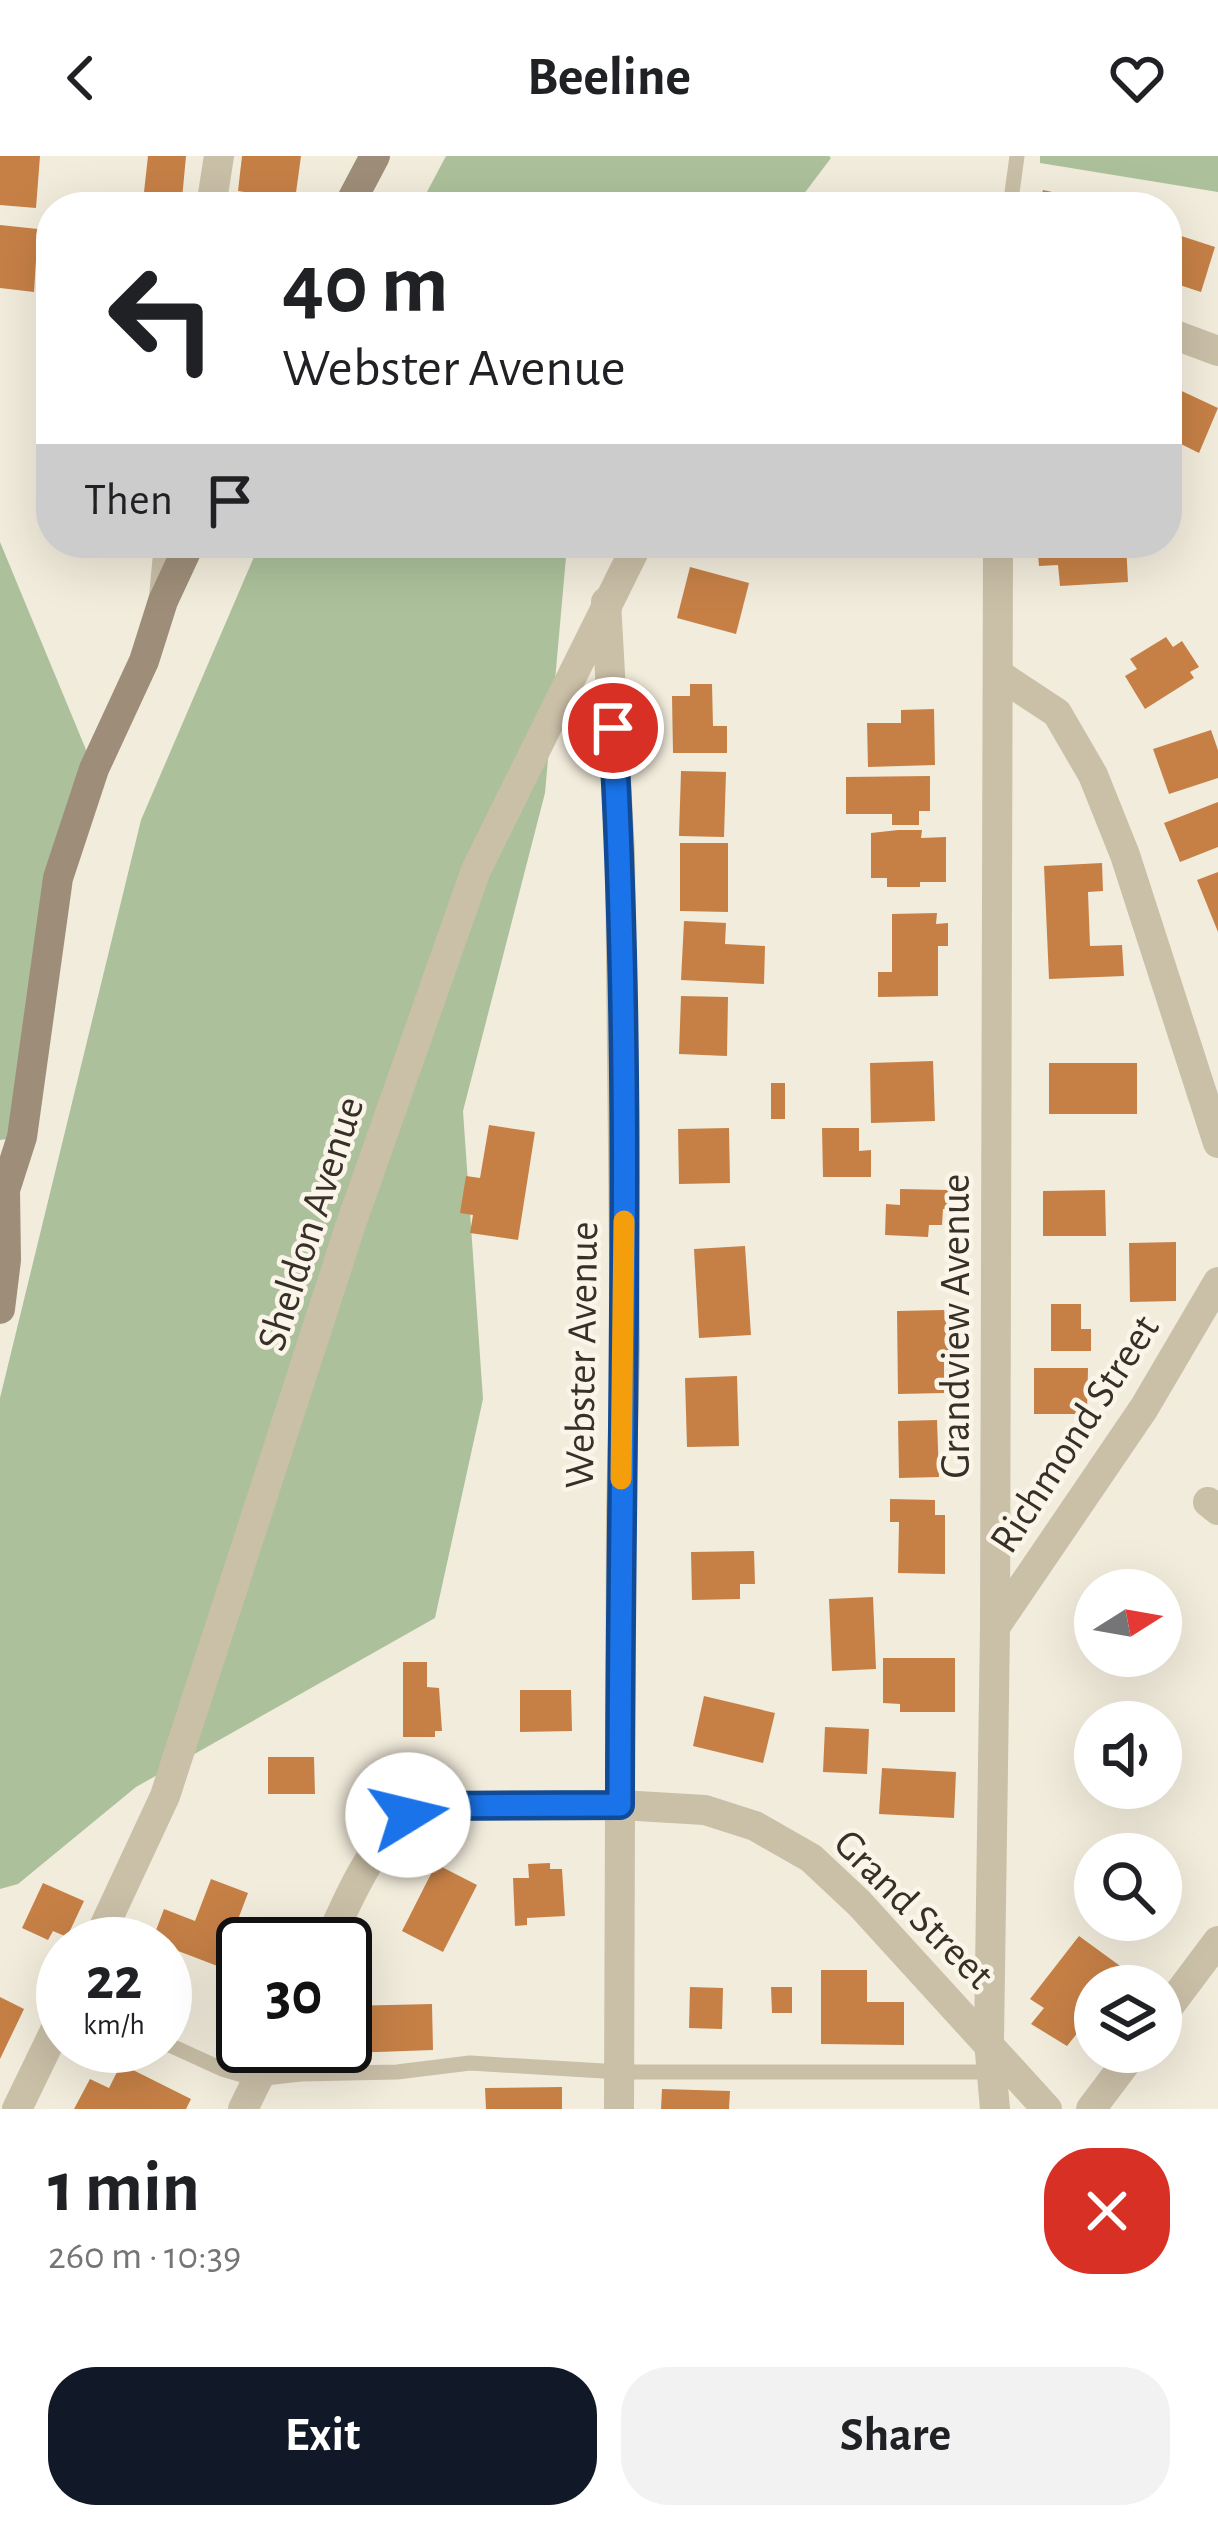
<!DOCTYPE html>
<meta charset="utf-8">
<style>
body{margin:0;font-family:"Alegreya Sans",sans-serif;background:#f2f2f2;color:#202124;height:100vh;display:flex;flex-direction:column;font-size:45px;white-space:nowrap}
*{box-sizing:border-box;margin:0}
p{font-size:39px;color:#757577}
.icon{flex:none;width:66px;height:66px;fill:none;stroke:currentColor;stroke-width:2;stroke-linecap:round;stroke-linejoin:round}
.map{position:relative;height:1953px;overflow:hidden}
.sheet{display:flex;flex-direction:column;background:#fff;flex:1}
.sheet>*{flex:none}
.top-card{position:absolute;left:36px;top:36px;width:1146px;height:366px;border-radius:48px;box-shadow:0 12px 48px #0002;background:#fff;color:#202124;overflow:hidden}
.needle{width:78px;rotate:79deg}
.controls{position:absolute;left:1074px;top:1413px;display:grid;gap:24px}
.controls a{display:grid;place-items:center;width:108px;height:108px;border-radius:50%;background:#fff;box-shadow:0 12px 48px #0002;font-size:60px}
.speed{position:absolute;left:36px;top:1761px;display:flex;gap:24px;font-size:60px;font-weight:700;text-align:center}
.speed>*{display:grid;place-content:center;width:156px;height:156px;border-radius:50%;background:#fff;box-shadow:0 12px 48px #0002;line-height:1}
.speed small{font-size:30px;font-weight:400}
.speed .limit{border:6px solid #111;border-radius:18px;background:#fff;color:#111}
.pin{position:absolute;display:grid;place-items:center;width:102px;height:102px;color:#fff;margin:-51px;border:6px solid #fff;border-radius:50%;box-shadow:0 3px 12px #0007}
.me{position:absolute;width:132px;margin:-66px;rotate:81deg;stroke-linejoin:round;filter:drop-shadow(0 0 9px #0008)}
.turn{display:flex;align-items:center;gap:42px;height:252px;padding:0 48px;font-size:54px}
.turn .icon{width:156px;height:156px;stroke-width:2.5}
.turn b{display:block;font-size:84px;line-height:102px}
.then{display:flex;align-items:center;height:114px;padding:0 48px;background:#0003;gap:24px;font-size:45px}
.round{display:grid;place-items:center;flex:none;width:126px;height:126px;border-radius:48px;background:#f2f2f2}
.summary{display:flex;align-items:center;justify-content:space-between;height:204px;padding:0 48px}
h1{font-size:72px;font-weight:700;line-height:90px}
.primary-button{display:flex;gap:24px;margin-top:auto;padding:24px 48px}
.primary-button a{flex:1;height:138px;border-radius:48px;background:#111827;color:#fff;font-size:48px;font-weight:700;line-height:138px;text-align:center}
.primary-button a+a{background:#f2f2f2;color:#202124}
header{display:flex;justify-content:space-between;align-items:center;height:156px;padding:0 48px;background:#fff;font-size:54px;font-weight:700}
.map>svg:first-child{display:block}
.green{fill:#acc19b}
.building{fill:#c68046}
.lines{fill:none;stroke-linecap:round;stroke-linejoin:round}
.lane{stroke:#cabfa7;stroke-width:15}
.street{stroke:#cabfa7;stroke-width:30}
.secondary{stroke:#9e8e79;stroke-width:30}
.route-casing{stroke:#114b97;stroke-width:30}
.route{stroke:#1a73e8;stroke-width:21}
.slow{stroke:#f59e0b;stroke-width:21}
.labels{text-anchor:middle;stroke-width:9;stroke-linejoin:round;paint-order:stroke}
.street-label{font-size:42px;fill:#373028;stroke:#faf5e8}
</style>
<header><svg class="icon" aria-label="back" viewBox="0 0 24 24"><path d="M15 5l-7 7 7 7"/></svg>Beeline<svg class="icon" aria-label="heart" viewBox="0 0 24 24"><path d="M12 20l-8-8c-3-5 5-10 8-4 3-6 11-1 8 4z"/></svg></header>
<div class="map">
<svg width="1218" height="1953" viewBox="0 0 1218 1953">
<rect width="100%" height="100%" fill="#f2ecdc"/>
<g class="green">
<path d="M446,0H829L831,2L794,51H419Z"/>
<path d="M1040,0H1218V36L1040,7Z"/>
<path d="M0,386L94,613L22,981L0,984Z"/>
<path d="M260,387H555L566,401L545,637L463,955L483,1243L435,1462L136,1631L18,1728L0,1733V1242L141,664Z"/>
</g>
<g class="building">
<path d="M0,0H40L36,52L0,49Z"/>
<path d="M148,0H186L182,43L144,36Z"/>
<path d="M242,0H301L295,44L238,35Z"/>
<path d="M1043,34L1111,49L1110,51H1039Z"/>
<path d="M928,36L930,46L936,45L937,51H883L882,46Z"/>
<path d="M0,69L38,73L34,136L0,132Z"/>
<path d="M1169,76L1215,91L1201,136L1167,125Z"/>
<path d="M1171,230L1218,252L1199,297L1167,281V238Z"/>
<path d="M1037,387H1126L1128,426L1060,430L1058,409L1039,410Z"/>
<path d="M690,411L749,427L736,478L677,462Z"/>
<path d="M1166,481L1173,491L1182,485L1199,511L1190,516L1194,522L1145,553L1125,520L1137,513L1130,503Z"/>
<path d="M690,528H712L713,570H727V597H673L672,540H690Z"/>
<path d="M934,553L935,609L868,611L867,567H901V554Z"/>
<path d="M1211,574L1218,594V622L1169,638L1153,593Z"/>
<path d="M681,615L726,616L724,681L679,680Z"/>
<path d="M930,620V655H919V669H892V658H846V621Z"/>
<path d="M1218,646V691L1180,706L1164,667Z"/>
<path d="M898,674H922L921,682L946,681V726H920V731H887V722H871V677Z"/>
<path d="M680,687H728V756L680,755Z"/>
<path d="M1102,707L1103,735L1088,736L1090,790L1122,789L1124,820L1049,823L1044,710Z"/>
<path d="M1218,716V776L1197,724Z"/>
<path d="M937,757L936,768L948,767V790H938V840L878,841V816H892V758Z"/>
<path d="M684,765L726,767L725,788L765,790L764,828L681,824Z"/>
<path d="M681,840L728,841L727,900L679,898Z"/>
<path d="M933,905L935,965L871,967L870,907Z"/>
<rect x="1049" y="907" width="88" height="51"/>
<rect x="771" y="927" width="14" height="36"/>
<path d="M489,969L535,976L518,1084L470,1077L473,1059L460,1057L466,1020L480,1022Z"/>
<path d="M729,972L730,1027L679,1028L678,973Z"/>
<path d="M822,972H859V995L871,994V1021H823Z"/>
<path d="M900,1033L950,1034V1054L943,1053L942,1069H929L928,1081L885,1079L886,1048L900,1049Z"/>
<path d="M1105,1034L1106,1080H1043V1035Z"/>
<path d="M1176,1086V1145L1130,1146L1129,1087Z"/>
<path d="M745,1090L751,1179L699,1182L694,1093Z"/>
<path d="M1051,1148H1081V1173H1091V1195H1051Z"/>
<path d="M944,1154L951,1199H944V1237L898,1238L897,1155Z"/>
<path d="M1034,1212H1088L1087,1258H1034Z"/>
<path d="M737,1220L739,1290L687,1291L685,1222Z"/>
<path d="M937,1264L939,1321L899,1322L898,1265Z"/>
<path d="M890,1343L935,1344V1359H945V1418L898,1417L899,1366H890Z"/>
<path d="M754,1395L755,1428H740V1443L692,1444L691,1396Z"/>
<path d="M873,1441L876,1513L832,1515L829,1443Z"/>
<path d="M883,1502H955V1556H900V1548L883,1547Z"/>
<path d="M403,1506H427V1531L439,1532L442,1575H435V1581H403Z"/>
<path d="M520,1534H571L572,1575L520,1576Z"/>
<path d="M704,1540L775,1557L763,1607L693,1590Z"/>
<path d="M825,1571L869,1573L867,1618L823,1616Z"/>
<path d="M268,1601H314L315,1638H268Z"/>
<path d="M882,1612L956,1616L954,1662L879,1658Z"/>
<path d="M550,1707V1713H562L565,1760L527,1762V1769L515,1770L513,1722H529L528,1708Z"/>
<path d="M436,1708L477,1729L443,1796L402,1775Z"/>
<path d="M211,1723L248,1737L220,1811L152,1785L164,1753L195,1765Z"/>
<path d="M43,1727L84,1745L67,1781L53,1775L48,1784L22,1772Z"/>
<path d="M1079,1780L1127,1815L1115,1830H1095V1855L1067,1890L1031,1868L1044,1852L1030,1843Z"/>
<path d="M821,1814H867V1846H904V1889L821,1888Z"/>
<path d="M690,1831L723,1832L722,1873L689,1872Z"/>
<path d="M771,1831H792V1857H772Z"/>
<path d="M0,1841L24,1853L0,1903Z"/>
<path d="M432,1848L433,1894L349,1897L347,1850Z"/>
<path d="M121,1908L191,1943L186,1953H74L90,1923L109,1932Z"/>
<path d="M562,1931V1953H486L485,1932Z"/>
<path d="M662,1933L730,1935L729,1953H661Z"/>
</g>
<g class="lines">
<g class="lane">
<path d="M1010,51L1017,0"/>
<path d="M165,1887L222,1913L256,1923L301,1918L397,1916L470,1907L620,1916H993"/>
</g>
<g class="street">
<path d="M211,51L219,0"/>
<path d="M1167,176L1218,195"/>
<path d="M164,441L169,387"/>
<path d="M606,446L620,697L625,1191L621,1356L619,1953"/>
<path d="M998,518L1057,557L1093,619L1125,699L1218,987"/>
<path d="M1208,1346L1218,1354"/>
<path d="M995,1471L1144,1252L1218,1126"/>
<path d="M96,1788L165,1640L351,1068L476,714L638,387"/>
<path d="M327,1788C353,1737 373,1673 430,1650L620,1649L705,1654L755,1670L811,1702L859,1747L1047,1953"/>
<path d="M1161,1861L1218,1785"/>
<path d="M17,1953L63,1858"/>
<path d="M243,1953L274,1890"/>
<path d="M995,1953L989,1885L995,1471L998,387"/>
<path d="M1091,1953L1134,1896"/>
</g>
<g class="secondary">
<path d="M348,51L375,0"/>
<path d="M0,1153L6,1104L5,1034L22,981L58,722L94,613L144,505L163,445L190,387"/>
</g>
</g>
<g class="lines">
<g class="route-casing">
<path id="route" d="M408,1659L430,1650L620,1649C620,1290 634,930 613,572"/>
</g>
<use href="#route" class="route"/>
<path class="slow" d="M621,1323L624,1065"/>
</g>
<g class="labels">
<g class="street-label">
<text transform="translate(309 1067) rotate(-72)" y="15">Sheldon Avenue</text>
<text transform="translate(954 1170) rotate(-90)" y="15">Grandview Avenue</text>
<text transform="translate(580 1199) rotate(-89)" y="15">Webster Avenue</text>
<text transform="translate(1073 1277) rotate(-57)" y="15">Richmond Street</text>
<text transform="translate(915 1752) rotate(45)" y="15">Grand Street</text>
</g>
</g>
</svg>
<div class="controls">
<a><svg class="needle" viewBox="-14 -14 28 28"><path d="M0-13l5 13h-10z" fill="#e53935"/><path d="M0 13l5-13h-10z" fill="#757577"/></svg></a>
<a><svg class="icon" aria-label="sound" viewBox="0 0 24 24"><path d="M4 9h4l5-4v14l-5-4H4zM17 9q2 3 0 6"/></svg></a>
<a><svg class="icon" aria-label="search" viewBox="0 0 24 24"><circle cx="10" cy="10" r="6"/><path d="M15 15l6 6"/></svg></a>
<a><svg class="icon" aria-label="layers" viewBox="0 0 24 24"><path d="M12 4l9 5-9 5-9-5zM3 14l9 5 9-5"/></svg></a>
</div>
<div class="speed"><div>22<small>km/h</small></div><div class="limit">30</div></div>
<div class="pin" style="left:613px;top:572px;background:#d93025"><svg class="icon" aria-label="arrive" viewBox="0 0 24 24"><path d="M6 21V4h12l-3 4 3 4H6"/></svg></div>
<svg class="me" style="left:408px;top:1659px" viewBox="-20 -20 40 40"><circle r="19" fill="#fff"/><path d="M0-13L10 11 0 6-10 11z" fill="#1a73e8"/></svg>
<div class="top-card">
<div class="turn"><svg class="icon" aria-label="left" viewBox="0 0 24 24"><path d="M17 20v-9H6M10 6l-5 5 5 5"/></svg><div><b>40 m</b>Webster Avenue</div></div>
<div class="then">Then<svg class="icon" aria-label="arrive" viewBox="0 0 24 24"><path d="M6 21V4h12l-3 4 3 4H6"/></svg></div>
</div>
</div>
<section class="sheet">
<div class="summary"><div><h1>1 min</h1><p>260 m · 10:39</p></div><a class="round" style="background:#d93025;color:#fff"><svg class="icon" aria-label="close" viewBox="0 0 24 24"><path d="M6 6l12 12M18 6L6 18"/></svg></a></div>
<div class="primary-button"><a>Exit</a><a>Share</a></div>
</section>
